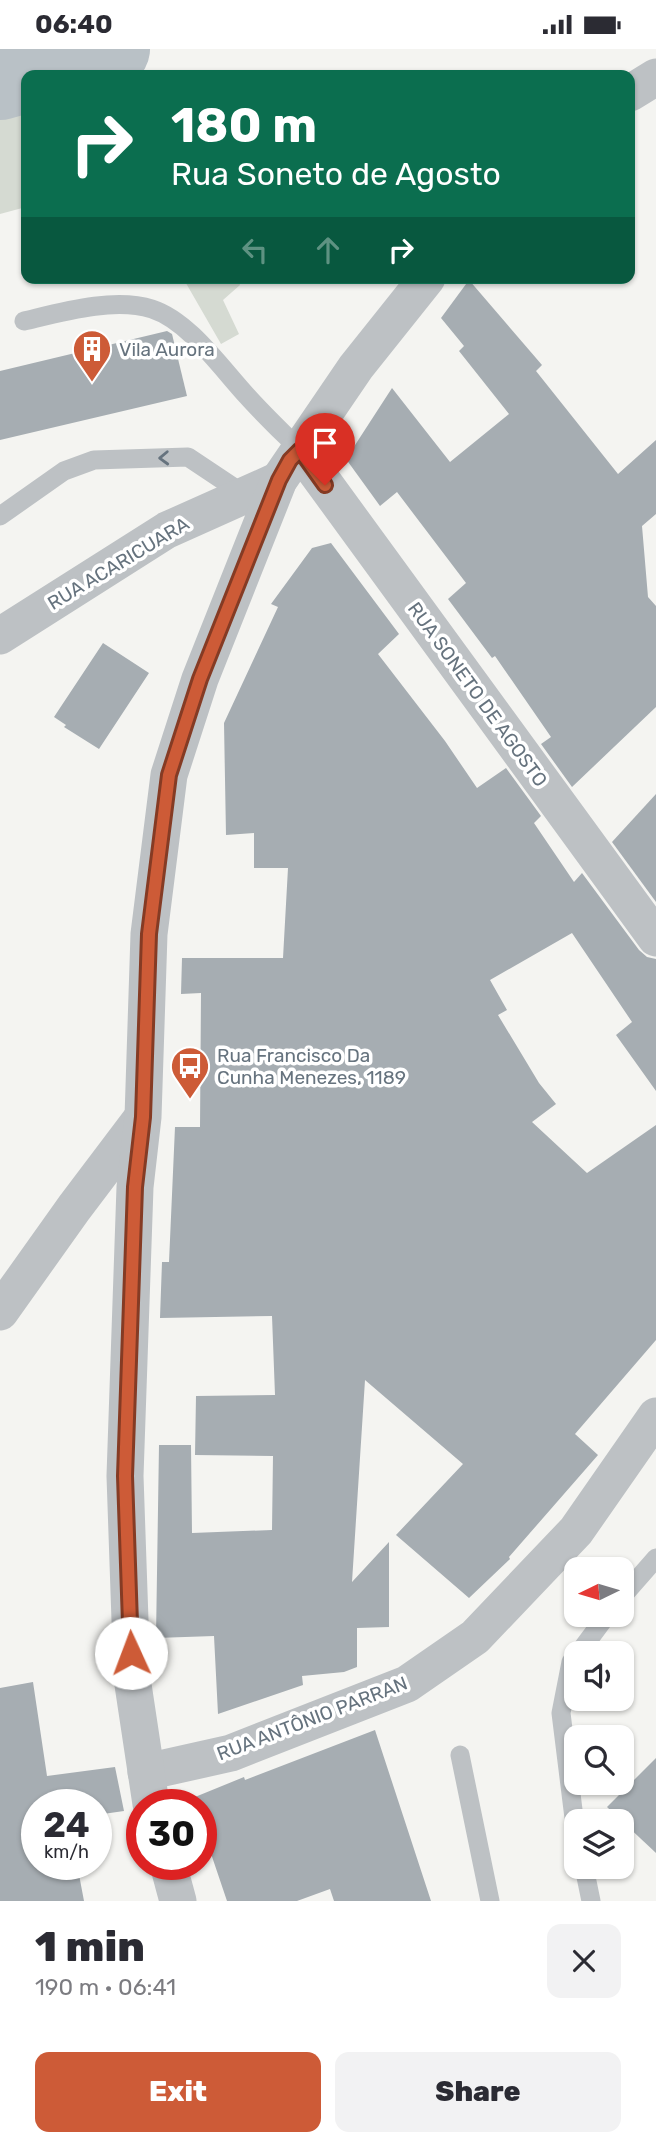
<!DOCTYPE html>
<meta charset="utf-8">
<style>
body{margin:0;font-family:Rubik,sans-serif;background:#f2f2f3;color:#2b2b33;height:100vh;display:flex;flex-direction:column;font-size:26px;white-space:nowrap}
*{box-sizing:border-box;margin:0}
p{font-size:23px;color:#7c7c81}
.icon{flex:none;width:38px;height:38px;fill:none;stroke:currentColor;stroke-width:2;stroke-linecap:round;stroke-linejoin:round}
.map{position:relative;height:1852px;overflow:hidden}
.side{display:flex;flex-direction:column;background:#fff;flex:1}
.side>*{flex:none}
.banner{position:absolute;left:21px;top:21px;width:614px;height:214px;border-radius:14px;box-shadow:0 2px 5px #0004;background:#0b6e4f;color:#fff;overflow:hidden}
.needle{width:46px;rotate:265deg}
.buttons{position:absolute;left:564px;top:1508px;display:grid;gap:14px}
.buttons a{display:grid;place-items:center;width:70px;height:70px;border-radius:14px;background:#fff;box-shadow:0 2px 5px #0004;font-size:35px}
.speed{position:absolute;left:21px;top:1740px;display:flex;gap:14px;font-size:35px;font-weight:700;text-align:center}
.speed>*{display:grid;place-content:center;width:91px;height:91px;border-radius:50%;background:#fff;box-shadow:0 2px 5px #0004;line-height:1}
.speed small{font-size:18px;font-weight:400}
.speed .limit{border:10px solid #d22;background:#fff;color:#111}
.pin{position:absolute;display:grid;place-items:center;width:60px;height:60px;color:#fff;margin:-72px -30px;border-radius:50% 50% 50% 0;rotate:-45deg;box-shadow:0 0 7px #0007}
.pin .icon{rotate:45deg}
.me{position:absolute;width:77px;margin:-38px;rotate:358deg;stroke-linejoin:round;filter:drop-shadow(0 0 5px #0008)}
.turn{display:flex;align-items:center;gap:24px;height:147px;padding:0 35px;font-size:32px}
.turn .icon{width:91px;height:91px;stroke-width:2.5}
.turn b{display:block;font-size:49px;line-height:60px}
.lanes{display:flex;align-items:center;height:66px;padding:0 35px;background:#0003;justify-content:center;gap:35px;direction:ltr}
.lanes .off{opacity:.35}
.round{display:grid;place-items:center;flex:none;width:74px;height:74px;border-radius:14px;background:#f2f2f3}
.overview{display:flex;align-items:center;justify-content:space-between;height:119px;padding:0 35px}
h1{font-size:42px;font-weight:800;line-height:52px}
.button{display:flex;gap:14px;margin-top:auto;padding:14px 35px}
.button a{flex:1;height:80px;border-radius:14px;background:#cd5b37;color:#fff;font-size:28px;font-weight:800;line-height:80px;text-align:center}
.button a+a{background:#f2f2f3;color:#2b2b33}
.status{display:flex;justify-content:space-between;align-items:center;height:49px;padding:0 35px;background:#fff;direction:ltr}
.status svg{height:19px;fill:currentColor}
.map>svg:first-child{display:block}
.green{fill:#d5dad2}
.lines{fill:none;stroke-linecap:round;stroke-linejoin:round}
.river{stroke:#b9c1c6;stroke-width:80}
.building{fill:#a6adb2}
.lane{stroke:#bdc1c4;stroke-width:19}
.street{stroke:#bdc1c4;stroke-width:37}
.oneway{stroke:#66737e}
.route-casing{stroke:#853b24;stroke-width:18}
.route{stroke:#cd5b37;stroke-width:12}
.labels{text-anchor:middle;stroke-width:7;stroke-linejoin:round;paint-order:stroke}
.poi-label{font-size:19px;fill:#66737e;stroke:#fff;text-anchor:start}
.street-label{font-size:19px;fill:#66737e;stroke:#fff}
</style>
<div class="status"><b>06:40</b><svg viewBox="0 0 49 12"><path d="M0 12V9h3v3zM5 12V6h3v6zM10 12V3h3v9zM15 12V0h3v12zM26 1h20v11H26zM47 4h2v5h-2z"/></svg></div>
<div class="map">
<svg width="656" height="1852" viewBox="0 0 656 1852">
<rect width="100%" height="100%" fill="#f4f4f1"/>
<g class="green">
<path d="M26,51V158L0,165V57Z"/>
<path d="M183,229H238L240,236L223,251L239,285L221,295Z"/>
</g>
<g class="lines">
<path class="river" d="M0,31L110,0"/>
</g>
<g class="building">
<path d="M469,231L542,316L536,322L618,425L656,391V465L642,477L648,548L656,557V658L572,738L541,695L551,688L495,607L492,609L448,550L466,534L397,443L380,457L346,410L392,339L450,413L509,365L459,302L464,297L441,269Z"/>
<path d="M167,282L172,285L187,347L0,391V322Z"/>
<path d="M331,494L399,585L378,605L445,692L477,739L506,719L541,767L534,774L574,833L582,824L639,901L647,908L656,910V1042L616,986L632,973L572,884L490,931L507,961L498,966L539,1034L556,1055L532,1073L587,1124L656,1076V1291L575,1385L598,1406L509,1508L510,1510L469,1549L396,1486L463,1415L365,1331L352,1533L389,1493V1578L357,1579V1618L344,1623L302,1627L303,1636L218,1665L214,1587L156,1589L159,1396H191L192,1484L272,1481L273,1407L195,1406L196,1347L275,1346L272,1267L160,1269L162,1213H169L175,1078H200L201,944L181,945L182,909H283L288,819H254V784L226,786L224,674L278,558L271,555L312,499Z"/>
<path d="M103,594L149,624L99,700L64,678L66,676L54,668Z"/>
<path d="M656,745V853L612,793Z"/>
<path d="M33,1633L47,1727L115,1718L124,1762L96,1766V1755H37V1815H77L84,1852H0V1639Z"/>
<path d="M375,1681L431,1852H334L330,1840L297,1852H227L203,1781L205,1780L201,1768V1755H197L195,1748L244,1728L245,1731Z"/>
<path d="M656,1709V1804L607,1758Z"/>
</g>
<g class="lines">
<g class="lane">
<path d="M24,272C62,263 114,248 152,260C189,272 221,319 247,347C264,366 282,383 300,401"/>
<path d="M0,467L64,422L94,411L188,408L245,446"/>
<path d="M621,1549L656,1509"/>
<path d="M578,1605L607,1566"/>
<path d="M576,1607L571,1613L561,1664L576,1785"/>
<path d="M460,1706L490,1852"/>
<path d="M584,1818L591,1852"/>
</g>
<g class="street">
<path d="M630,44L656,28"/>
<path d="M300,401L656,889"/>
<path d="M0,587L167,481L279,431"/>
<path d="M0,1263L74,1159L142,1069"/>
<path d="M146,1723L231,1704L407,1635L475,1588L576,1482L656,1367"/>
<path d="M151,1755L132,1629L125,1427L135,1138L143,1068L149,885L169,726L200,630L279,431L356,318L427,229"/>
<path d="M168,1815L178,1852"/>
</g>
</g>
<defs><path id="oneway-chevron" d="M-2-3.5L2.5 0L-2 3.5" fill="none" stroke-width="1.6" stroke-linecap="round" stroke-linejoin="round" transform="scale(1.75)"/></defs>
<use class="oneway" href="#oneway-chevron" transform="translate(164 409) rotate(178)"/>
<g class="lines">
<g class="route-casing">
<path id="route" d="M131,1604L125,1427L135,1138L143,1068L149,885L169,726L200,630L279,431L290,411L300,401L325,436"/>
</g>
<use href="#route" class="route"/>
</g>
<defs>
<g id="building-pin" transform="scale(2.0125)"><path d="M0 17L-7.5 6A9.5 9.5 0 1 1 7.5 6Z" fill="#cd5b37" stroke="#fff"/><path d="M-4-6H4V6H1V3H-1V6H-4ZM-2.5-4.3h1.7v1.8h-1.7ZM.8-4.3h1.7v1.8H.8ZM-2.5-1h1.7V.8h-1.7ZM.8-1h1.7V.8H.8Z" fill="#fff"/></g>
<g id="bus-pin" transform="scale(2.0125)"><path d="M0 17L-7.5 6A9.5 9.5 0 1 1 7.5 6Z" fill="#cd5b37" stroke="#fff"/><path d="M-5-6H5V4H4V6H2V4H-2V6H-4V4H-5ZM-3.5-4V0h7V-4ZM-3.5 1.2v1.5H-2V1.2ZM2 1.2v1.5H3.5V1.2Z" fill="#fff"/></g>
</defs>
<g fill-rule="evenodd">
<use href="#building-pin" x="92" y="300"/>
<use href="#bus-pin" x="190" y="1017"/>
</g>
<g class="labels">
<g class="poi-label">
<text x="119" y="307">Vila Aurora</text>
<text x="217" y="1013">Rua Francisco Da<tspan x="217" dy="22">Cunha Menezes, 1189</tspan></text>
</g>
<g class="street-label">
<text transform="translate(118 514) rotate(-31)" y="7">RUA ACARICUARA</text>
<text transform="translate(478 645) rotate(54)" y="7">RUA SONETO DE AGOSTO</text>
<text transform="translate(312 1669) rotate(-21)" y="7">RUA ANTÔNIO PARRAN</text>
</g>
</g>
</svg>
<div class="buttons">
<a><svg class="needle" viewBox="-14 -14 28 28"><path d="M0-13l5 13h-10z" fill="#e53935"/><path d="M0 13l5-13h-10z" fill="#7c7c81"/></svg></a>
<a><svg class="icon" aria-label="sound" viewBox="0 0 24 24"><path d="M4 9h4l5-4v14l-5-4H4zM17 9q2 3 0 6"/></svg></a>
<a><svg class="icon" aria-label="search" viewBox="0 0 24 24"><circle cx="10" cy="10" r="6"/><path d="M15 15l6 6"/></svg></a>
<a><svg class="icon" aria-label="layers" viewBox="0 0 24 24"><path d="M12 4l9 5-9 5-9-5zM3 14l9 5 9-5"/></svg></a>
</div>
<div class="speed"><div>24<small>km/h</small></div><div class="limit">30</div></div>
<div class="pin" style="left:325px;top:436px;background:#d93025"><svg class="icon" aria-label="arrive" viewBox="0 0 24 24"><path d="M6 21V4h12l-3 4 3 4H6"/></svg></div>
<svg class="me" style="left:131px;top:1604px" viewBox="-20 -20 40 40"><circle r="19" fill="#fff"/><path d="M0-13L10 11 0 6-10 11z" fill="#cd5b37"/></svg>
<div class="banner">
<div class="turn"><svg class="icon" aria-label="right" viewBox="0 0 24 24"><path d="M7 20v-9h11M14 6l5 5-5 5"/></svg><div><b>180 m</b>Rua Soneto de Agosto</div></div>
<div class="lanes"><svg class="icon off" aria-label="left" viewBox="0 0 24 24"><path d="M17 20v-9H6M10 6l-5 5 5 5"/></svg><svg class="icon off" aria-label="ahead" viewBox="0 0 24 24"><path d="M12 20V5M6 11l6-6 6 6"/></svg><svg class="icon" aria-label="right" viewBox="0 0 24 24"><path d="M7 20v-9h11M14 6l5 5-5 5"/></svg></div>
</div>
</div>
<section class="side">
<div class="overview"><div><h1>1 min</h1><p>190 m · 06:41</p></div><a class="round"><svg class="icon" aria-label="close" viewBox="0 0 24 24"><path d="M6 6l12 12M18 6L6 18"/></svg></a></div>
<div class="button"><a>Exit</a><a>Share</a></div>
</section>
